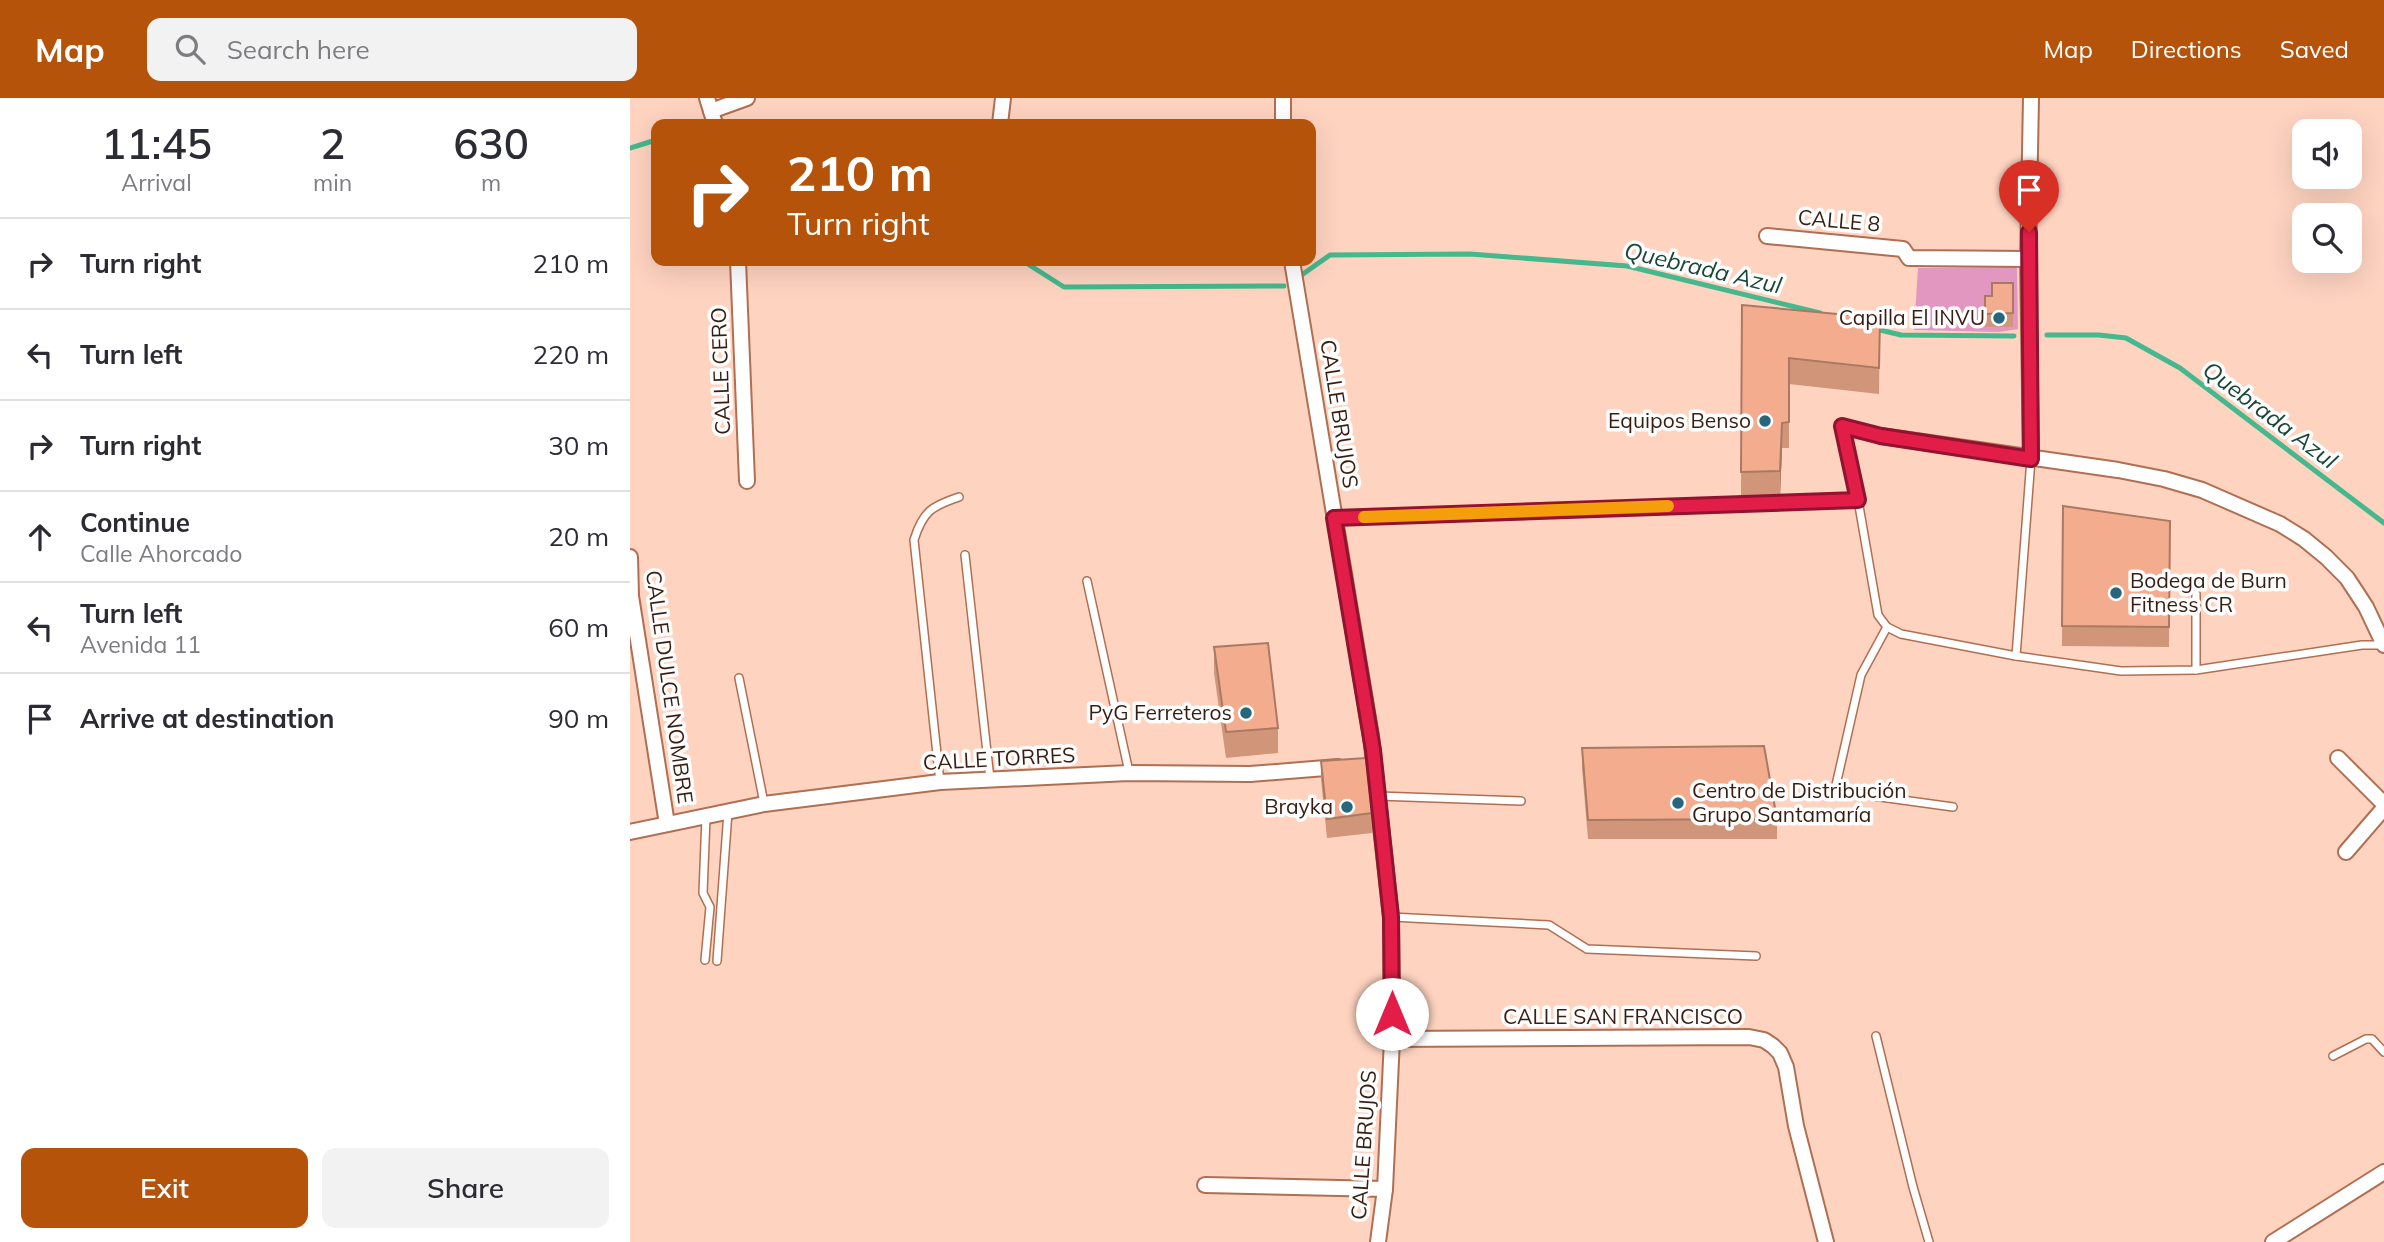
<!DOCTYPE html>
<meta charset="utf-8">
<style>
body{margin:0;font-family:Mulish,sans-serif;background:#f2f2f3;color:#2b2b33;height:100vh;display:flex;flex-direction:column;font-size:26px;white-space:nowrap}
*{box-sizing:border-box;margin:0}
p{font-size:23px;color:#7c7c81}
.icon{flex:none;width:38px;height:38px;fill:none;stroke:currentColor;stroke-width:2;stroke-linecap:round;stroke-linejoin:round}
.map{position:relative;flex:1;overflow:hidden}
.details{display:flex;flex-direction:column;background:#fff;width:630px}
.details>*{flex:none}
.guide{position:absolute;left:21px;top:21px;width:665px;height:147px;border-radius:14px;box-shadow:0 7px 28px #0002;background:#b45309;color:#fff;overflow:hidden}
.controls{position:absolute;left:1662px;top:21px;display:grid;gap:14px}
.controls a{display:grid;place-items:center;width:70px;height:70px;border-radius:14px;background:#fff;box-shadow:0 7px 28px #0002;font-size:35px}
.pin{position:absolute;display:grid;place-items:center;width:60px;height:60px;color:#fff;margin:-72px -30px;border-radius:50% 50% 50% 0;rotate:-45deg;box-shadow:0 0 7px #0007}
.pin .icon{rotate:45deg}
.me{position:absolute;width:77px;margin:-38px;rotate:0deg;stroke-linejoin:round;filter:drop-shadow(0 0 5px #0008)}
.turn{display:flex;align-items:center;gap:24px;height:147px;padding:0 21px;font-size:32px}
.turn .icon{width:91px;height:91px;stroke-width:2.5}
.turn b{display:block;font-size:49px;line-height:60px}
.eta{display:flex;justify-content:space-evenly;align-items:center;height:119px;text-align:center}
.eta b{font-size:42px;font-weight:600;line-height:49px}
.action{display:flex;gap:14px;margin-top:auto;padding:14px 21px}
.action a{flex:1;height:80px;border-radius:14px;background:#b45309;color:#fff;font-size:28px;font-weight:600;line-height:80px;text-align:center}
.action a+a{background:#f2f2f3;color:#2b2b33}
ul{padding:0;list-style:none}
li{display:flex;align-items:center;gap:21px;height:91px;padding:0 21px;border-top:2px solid #e1e1e2}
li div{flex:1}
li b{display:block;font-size:26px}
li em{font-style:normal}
header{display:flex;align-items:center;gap:42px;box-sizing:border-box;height:98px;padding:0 35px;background:#b45309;color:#fff}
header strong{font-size:33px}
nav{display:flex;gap:38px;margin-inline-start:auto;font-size:24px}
.search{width:490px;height:63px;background:#f2f2f3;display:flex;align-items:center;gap:18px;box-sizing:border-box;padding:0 24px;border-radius:14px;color:#7c7c81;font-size:26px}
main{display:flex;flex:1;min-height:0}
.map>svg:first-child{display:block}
.green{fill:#e297c1}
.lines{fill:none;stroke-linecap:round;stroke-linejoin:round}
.stream{stroke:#46b88d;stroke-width:5}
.lane-casing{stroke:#b06f52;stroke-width:10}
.street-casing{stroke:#b06f52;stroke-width:18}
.lane{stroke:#fff;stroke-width:7}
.street{stroke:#fff;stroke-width:14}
.wall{fill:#d1957a}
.shaded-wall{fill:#aa7963}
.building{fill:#f3ad8e;stroke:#aa7963;stroke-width:2}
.route-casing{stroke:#92132f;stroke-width:18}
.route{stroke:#e11d48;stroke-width:12}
.slow{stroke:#f59e0b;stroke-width:12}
.poi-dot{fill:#28667c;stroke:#fefefe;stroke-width:2.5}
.labels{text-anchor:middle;stroke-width:7;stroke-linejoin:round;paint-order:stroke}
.street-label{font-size:21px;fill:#381e12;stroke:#fefefe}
.poi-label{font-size:21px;fill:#381e12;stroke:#fefefe;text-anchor:end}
.water-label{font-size:23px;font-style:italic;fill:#184735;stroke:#fefefe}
</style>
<header>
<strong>Map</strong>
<div class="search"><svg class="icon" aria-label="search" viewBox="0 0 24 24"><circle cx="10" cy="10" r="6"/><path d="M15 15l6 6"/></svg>Search here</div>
<nav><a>Map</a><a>Directions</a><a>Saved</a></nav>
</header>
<main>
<section class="details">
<div class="eta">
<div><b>11:45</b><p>Arrival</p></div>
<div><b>2</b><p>min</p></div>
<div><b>630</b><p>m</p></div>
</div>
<ul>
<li><svg class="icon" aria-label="right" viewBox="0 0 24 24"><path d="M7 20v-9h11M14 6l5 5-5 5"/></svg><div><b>Turn right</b></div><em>210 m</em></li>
<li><svg class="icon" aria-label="left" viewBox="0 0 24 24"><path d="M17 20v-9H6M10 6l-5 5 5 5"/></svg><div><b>Turn left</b></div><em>220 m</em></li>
<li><svg class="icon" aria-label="right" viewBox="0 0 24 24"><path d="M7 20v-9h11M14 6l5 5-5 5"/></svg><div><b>Turn right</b></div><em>30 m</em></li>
<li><svg class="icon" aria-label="ahead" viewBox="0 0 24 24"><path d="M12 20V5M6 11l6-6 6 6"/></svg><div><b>Continue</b><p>Calle Ahorcado</p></div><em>20 m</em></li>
<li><svg class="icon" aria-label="left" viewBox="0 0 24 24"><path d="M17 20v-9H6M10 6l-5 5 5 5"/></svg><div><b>Turn left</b><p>Avenida 11</p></div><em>60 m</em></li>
<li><svg class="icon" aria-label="arrive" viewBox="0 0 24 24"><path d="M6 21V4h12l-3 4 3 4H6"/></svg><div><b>Arrive at destination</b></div><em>90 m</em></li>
</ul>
<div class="action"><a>Exit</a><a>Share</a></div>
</section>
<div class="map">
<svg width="1754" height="1144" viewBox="0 0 1754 1144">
<rect width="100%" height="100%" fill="#fed3c0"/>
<path class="green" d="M1387,169L1388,231L1369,234L1284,232L1288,170Z"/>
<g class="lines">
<g class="stream">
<path d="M0,50L26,42"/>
<path d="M393,163L434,189L654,188"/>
<path d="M673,176L700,157L840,156L997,168L1190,215"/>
<path d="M1246,231L1271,237L1384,238"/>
<path d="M1417,237H1469L1496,240L1550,270L1754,425"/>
</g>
<g class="lane-casing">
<g id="lane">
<path d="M1251,338L1212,328L1228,402L1248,517L1257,529L1271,536L1386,558L1491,573L1566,572L1732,547H1753"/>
<path d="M704,420L1228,402"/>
<path d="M335,457L360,681"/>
<path d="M457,483L499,674"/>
<path d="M1257,529L1231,577L1206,687L1207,693L1323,709"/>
<path d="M1386,558L1401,361"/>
<path d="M1566,572V496"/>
<path d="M109,580L134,705"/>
<path d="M310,684L284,442C293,413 302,408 329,399"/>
<path d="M748,698L891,703"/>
<path d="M761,819L919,827L957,851L1126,858"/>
<path d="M75,862L80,809L73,795L76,719"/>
<path d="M87,863L98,714"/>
<path d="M1246,938L1283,1089L1299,1144"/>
<path d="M1703,958L1736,941H1742L1754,954"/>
</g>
</g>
<g class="street-casing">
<g id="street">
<path d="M77,0L85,26"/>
<path d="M81,13L117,0"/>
<path d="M370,26L373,0"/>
<path d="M653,26V0"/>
<path d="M1137,138L1273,151L1279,160L1398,161"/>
<path d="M108,163L117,383"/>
<path d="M662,163L741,638L761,819L762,941L755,1091L748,1144"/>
<path d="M1251,338L1488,372L1534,381L1572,392L1650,426L1674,441L1696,459L1717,480L1736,509L1754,547"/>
<path d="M1401,361L1398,161L1401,0"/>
<path d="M0,459L1,498L37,726"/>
<path d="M1708,660L1754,706"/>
<path d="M0,734L134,706L310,684L499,675L620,676L708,669"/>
<path d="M1716,754L1754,710"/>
<path d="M762,941L1119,939L1134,942L1143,948L1150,955L1156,969L1166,1028L1196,1144"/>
<path d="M575,1087L755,1091"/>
<path d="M1643,1144L1754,1074"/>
</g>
</g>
<use href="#lane" class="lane"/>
<use href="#street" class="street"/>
</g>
<g class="wall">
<path d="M1383,185V229H1355V198H1362Z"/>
<path d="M1112,207L1250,220L1249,296L1159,286V350H1152L1150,399L1111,400Z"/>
<path d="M1433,408L1540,423L1539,549L1432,548Z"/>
<path d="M584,549L648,630V655L596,660L584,575Z"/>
<path d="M952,650L1147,721V741H958L952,670Z"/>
<path d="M691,663L742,715V735L697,740L691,682Z"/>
</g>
<path class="shaded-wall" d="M1152,325V350L1150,399V373Z"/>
<g class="building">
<path d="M1362,185H1383V215L1355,216V198H1362Z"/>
<path d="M1112,207L1250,220L1249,270L1159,260V324L1152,325L1150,373L1111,374Z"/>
<path d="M1433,408L1540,423L1539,529L1432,528Z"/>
<path d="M638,545L648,630L596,634L584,549Z"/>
<path d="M1134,648L1147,721L958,722L952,650Z"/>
<path d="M736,660L742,715L697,721L691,663Z"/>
</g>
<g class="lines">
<g class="route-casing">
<path id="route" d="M762,916L761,819L743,652L704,420L1228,402L1212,328L1251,338L1401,361L1399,134"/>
</g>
<use href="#route" class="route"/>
<path class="slow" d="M734,419L1038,408"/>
</g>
<g class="poi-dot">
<circle cx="1369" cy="220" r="7"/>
<circle cx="1135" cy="323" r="7"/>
<circle cx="1486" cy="495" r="7"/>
<circle cx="616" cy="615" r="7"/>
<circle cx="1048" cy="705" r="7"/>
<circle cx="717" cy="709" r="7"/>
</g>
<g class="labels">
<g class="street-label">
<text transform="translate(1209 123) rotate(5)" y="7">CALLE 8</text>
<text transform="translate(91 273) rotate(-92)" y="7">CALLE CERO</text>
<text transform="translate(709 316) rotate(81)" y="7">CALLE BRUJOS</text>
<text transform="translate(39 589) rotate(82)" y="7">CALLE DULCE NOMBRE</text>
<text transform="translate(369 661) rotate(-3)" y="7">CALLE TORRES</text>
<text x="993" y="926">CALLE SAN FRANCISCO</text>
<text transform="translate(734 1047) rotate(-86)" y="7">CALLE BRUJOS</text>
</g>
<g class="poi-label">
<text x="1355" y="227">Capilla El INVU</text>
<text x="1121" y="330">Equipos Benso</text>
<text x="1500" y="490" text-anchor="start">Bodega de Burn<tspan x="1500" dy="24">Fitness CR</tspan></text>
<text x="602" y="622">PyG Ferreteros</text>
<text x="1062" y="700" text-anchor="start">Centro de Distribución<tspan x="1062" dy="24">Grupo Santamaría</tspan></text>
<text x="703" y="716">Brayka</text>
</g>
<g class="water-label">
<text transform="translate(1073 170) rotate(13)" y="8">Quebrada Azul</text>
<text transform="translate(1640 317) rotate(37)" y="8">Quebrada Azul</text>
</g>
</g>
</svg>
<div class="controls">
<a><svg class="icon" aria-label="sound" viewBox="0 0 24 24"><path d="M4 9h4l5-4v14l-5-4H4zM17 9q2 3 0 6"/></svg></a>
<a><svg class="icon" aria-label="search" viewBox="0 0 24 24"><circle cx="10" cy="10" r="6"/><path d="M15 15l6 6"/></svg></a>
</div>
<div class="pin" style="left:1399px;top:134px;background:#d93025"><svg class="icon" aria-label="arrive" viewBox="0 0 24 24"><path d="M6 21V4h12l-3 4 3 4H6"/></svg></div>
<svg class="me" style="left:762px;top:916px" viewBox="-20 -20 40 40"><circle r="19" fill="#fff"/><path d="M0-13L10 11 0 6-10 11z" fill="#e11d48"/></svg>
<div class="guide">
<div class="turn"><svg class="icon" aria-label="right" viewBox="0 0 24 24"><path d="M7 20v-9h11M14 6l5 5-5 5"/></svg><div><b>210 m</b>Turn right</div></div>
</div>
</div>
</main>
